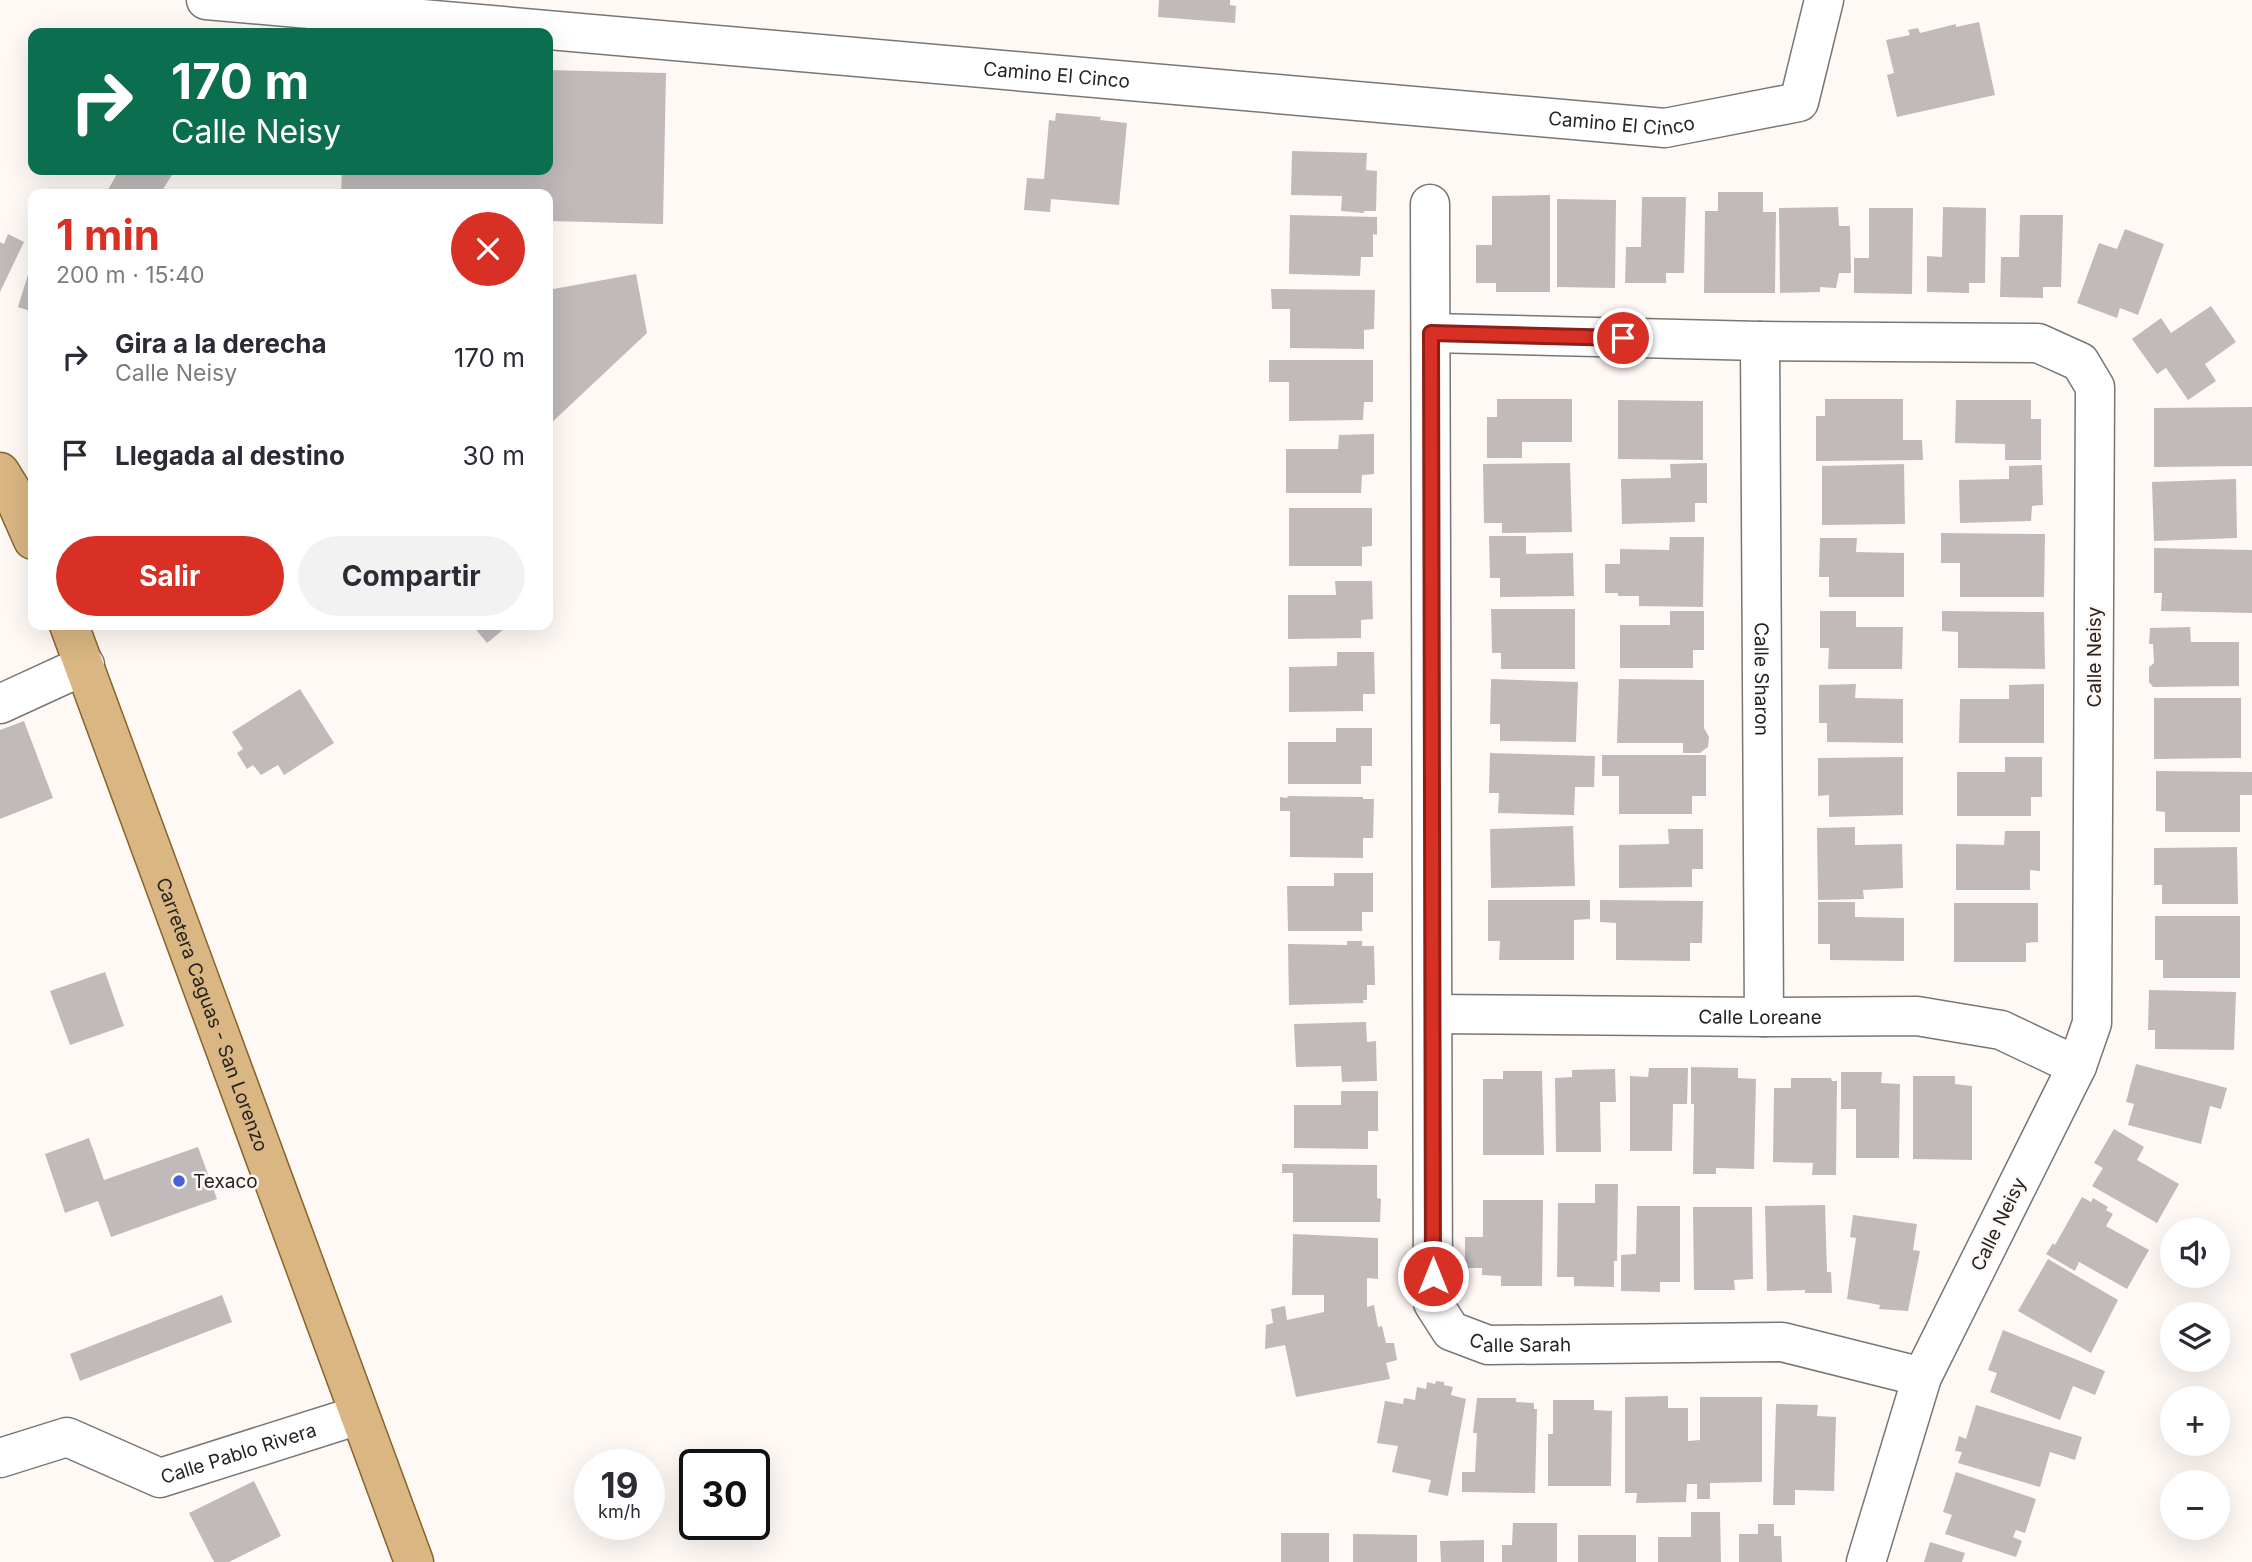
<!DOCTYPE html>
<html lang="es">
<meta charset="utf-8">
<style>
body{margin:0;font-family:Inter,sans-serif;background:#f2f2f3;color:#2b2b33;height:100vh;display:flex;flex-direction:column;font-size:26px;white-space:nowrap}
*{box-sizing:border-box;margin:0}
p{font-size:23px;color:#7c7c81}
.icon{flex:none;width:38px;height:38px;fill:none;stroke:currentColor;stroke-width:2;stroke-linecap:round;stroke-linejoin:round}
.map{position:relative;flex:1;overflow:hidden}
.sheet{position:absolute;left:28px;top:189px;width:525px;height:441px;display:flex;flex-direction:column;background:#fff;border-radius:14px;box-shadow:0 7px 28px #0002}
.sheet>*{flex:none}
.hud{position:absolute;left:28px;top:28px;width:525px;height:147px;border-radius:14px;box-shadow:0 7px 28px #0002;background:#0b6e4f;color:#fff;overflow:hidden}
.tools{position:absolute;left:2160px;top:1218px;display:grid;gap:14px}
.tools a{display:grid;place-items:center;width:70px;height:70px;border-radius:50%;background:#fff;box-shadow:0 7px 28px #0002;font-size:35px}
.speed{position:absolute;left:574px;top:1449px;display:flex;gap:14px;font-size:35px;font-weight:700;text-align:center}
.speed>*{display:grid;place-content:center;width:91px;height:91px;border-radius:50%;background:#fff;box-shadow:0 7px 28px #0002;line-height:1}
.speed small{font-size:18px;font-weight:400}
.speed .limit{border:4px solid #111;border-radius:10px;background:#fff;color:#111}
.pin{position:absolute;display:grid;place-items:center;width:60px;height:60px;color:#fff;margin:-30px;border:4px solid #fff;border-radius:50%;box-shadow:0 2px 7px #0007}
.me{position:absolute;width:77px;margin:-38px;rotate:0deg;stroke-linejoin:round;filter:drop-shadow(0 0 5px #0008)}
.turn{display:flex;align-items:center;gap:24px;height:147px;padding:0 28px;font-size:32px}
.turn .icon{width:91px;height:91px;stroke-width:2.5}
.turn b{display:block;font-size:49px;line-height:60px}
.round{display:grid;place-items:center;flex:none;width:74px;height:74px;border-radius:37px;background:#f2f2f3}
.headline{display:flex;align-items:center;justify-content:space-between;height:119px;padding:0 28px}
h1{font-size:42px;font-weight:700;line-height:52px;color:#d93025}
.primary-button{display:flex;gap:14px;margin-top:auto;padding:14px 28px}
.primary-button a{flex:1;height:80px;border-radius:42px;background:#d93025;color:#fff;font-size:28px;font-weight:700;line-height:80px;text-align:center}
.primary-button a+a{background:#f2f2f3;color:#2b2b33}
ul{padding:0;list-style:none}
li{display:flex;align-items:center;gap:21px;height:98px;padding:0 28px}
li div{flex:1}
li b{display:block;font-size:26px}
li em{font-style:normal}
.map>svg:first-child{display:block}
.building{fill:#c0baba}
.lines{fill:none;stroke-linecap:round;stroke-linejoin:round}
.minor-casing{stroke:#7a7673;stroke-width:41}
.major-casing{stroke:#89642a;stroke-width:41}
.minor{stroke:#fff;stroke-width:38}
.major{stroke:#d9b682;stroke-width:38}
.route-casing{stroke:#8d1f18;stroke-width:18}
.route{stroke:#d93025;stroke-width:12}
.poi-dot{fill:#4463d6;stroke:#fff9f6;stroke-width:2.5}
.labels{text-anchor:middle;stroke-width:5;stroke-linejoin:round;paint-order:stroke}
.street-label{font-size:19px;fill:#262423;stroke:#fff9f6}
.poi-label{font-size:19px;fill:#262423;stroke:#fff9f6;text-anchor:start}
</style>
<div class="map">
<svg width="2252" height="1562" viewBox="0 0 2252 1562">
<rect width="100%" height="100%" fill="#fff9f6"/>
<g class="building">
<path d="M1159,0H1230V5L1236,6L1235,23L1158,17Z"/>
<path d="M1979,22L1995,95L1897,117L1887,75L1894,73L1886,40L1910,35L1908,30L1918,28L1920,33L1956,24V27Z"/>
<path d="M548,70L666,73L663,224L548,221V194H341L342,170H548Z"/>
<path d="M1056,113L1101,117L1100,120L1127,123L1119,205L1051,199L1050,212L1024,210L1027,178L1044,179L1049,120L1055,121Z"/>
<path d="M1292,151L1367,153L1366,170L1377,171L1376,211H1364V213L1341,211L1342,196L1291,195Z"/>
<path d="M119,170H175L160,194H116L108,190Z"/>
<path d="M1718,192H1763V212H1776L1775,293H1704L1705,211H1718Z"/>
<path d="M1550,195V292H1496V283H1476V245H1492V196Z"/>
<path d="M1642,197H1686L1684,273H1666V283H1625L1626,247H1641Z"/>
<path d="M1557,199L1616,200L1615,288L1557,287Z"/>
<path d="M1838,207L1839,226H1850L1851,273H1839L1836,288L1820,287V292L1780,293L1779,208Z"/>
<path d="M1943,207L1986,208L1985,283H1969V293L1927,292V256L1942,257Z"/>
<path d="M1869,208H1913L1912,294L1854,293V258H1869Z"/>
<path d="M1290,215L1377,217V235L1373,234V257H1361L1360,276L1289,274Z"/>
<path d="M2020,215H2063L2061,287H2043V298L2000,297L2001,257H2019Z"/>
<path d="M2125,229L2164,244L2138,315L2120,308L2117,318L2077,303L2099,243L2117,249Z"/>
<path d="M8,234L24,242L0,292V242L4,244Z"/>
<path d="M33,258V312L18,307Z"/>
<path d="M636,274L647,333L548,426V290Z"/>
<path d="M1271,289L1375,290L1374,329L1364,330V349L1290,348V309H1272Z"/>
<path d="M2211,306L2236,342L2205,364L2216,381L2188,400L2166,368L2157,374L2132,339L2161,318L2171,333Z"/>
<path d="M1269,360H1373V402H1364L1363,420L1289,421V382H1269Z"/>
<path d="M1497,399H1572V442H1522V458H1487V417H1497Z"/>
<path d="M1825,399H1903V440H1922L1923,460L1816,461V416H1825Z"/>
<path d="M1618,400L1703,401V460L1618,459Z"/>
<path d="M1956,400H2031V419H2041V460H2005V444L1955,443Z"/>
<path d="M2252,407V466L2154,467V408Z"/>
<path d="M1374,434V474L1362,475L1361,493H1286V449H1338L1339,435Z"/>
<path d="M1570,463L1572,532L1502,533V523H1484L1483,464Z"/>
<path d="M1707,463V503H1695V522L1622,524L1621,479L1671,478L1670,464Z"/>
<path d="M1904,464L1905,524L1822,525V466Z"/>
<path d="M2042,465L2043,505L2032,506L2031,521L1960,523L1959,480L2009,479V466Z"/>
<path d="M2236,479L2237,538L2154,541L2152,482Z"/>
<path d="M1289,508H1372V546L1362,547V566H1289Z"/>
<path d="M1941,533L2045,534L2044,597H1960V563H1941Z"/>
<path d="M1489,536H1526V554L1573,553L1574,596L1500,597V578H1490Z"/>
<path d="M1670,537H1704L1703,607L1639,606V596H1618V593H1605V564H1620V549L1669,550Z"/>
<path d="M1820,538H1857L1856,552L1904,553V597H1829V577H1819Z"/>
<path d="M2154,548L2252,550V613L2161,611L2162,593H2154Z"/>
<path d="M1335,581H1372L1373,619L1361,620V638L1288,639V595H1336Z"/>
<path d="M1491,609H1575V669H1501V653H1492Z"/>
<path d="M1670,611H1704V650H1693V668H1620V625H1670Z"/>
<path d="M1820,611H1856V627H1903L1902,669H1828L1829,648H1820Z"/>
<path d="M1942,611L2044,612L2045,669L1958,668V632L1942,631Z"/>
<path d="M472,625H509L487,643Z"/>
<path d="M2190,627L2191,642H2239V686L2153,687L2149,682V667L2154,663L2153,644H2149L2150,628Z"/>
<path d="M1337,652H1374L1375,694H1363V711L1289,712V667L1337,666Z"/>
<path d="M1491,679L1578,682L1576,742L1500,741V724H1490Z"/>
<path d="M1619,679L1704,680V728L1709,737L1708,747L1700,753H1683V743H1617Z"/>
<path d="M1856,684L1855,698L1903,699V743L1827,742V723H1819V685Z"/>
<path d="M2044,684V743H1959L1960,699H2009V685Z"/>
<path d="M300,689L334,743L284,775L278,765L261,775L253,765L247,769L237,753L243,749L232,732Z"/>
<path d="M2154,698H2241V758L2154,759Z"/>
<path d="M24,721L53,798L0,819V730Z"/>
<path d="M1336,728H1372V766H1361V784H1288V742H1336Z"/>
<path d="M1490,753L1595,756L1594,787H1575L1574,815L1498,813L1499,793H1489Z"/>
<path d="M1602,755H1706V796H1692V814H1619V776H1602Z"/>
<path d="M1903,757V815L1829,817V795L1818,796V758Z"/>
<path d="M2005,757H2042V797H2031V816H1957V772H2005Z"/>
<path d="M2156,771L2252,772V795H2240V832H2165V812L2156,811Z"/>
<path d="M1288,796L1363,797V799H1374L1373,838H1363V858L1290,857V811H1280V797L1287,798Z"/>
<path d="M1573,826L1575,886L1491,888L1490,829Z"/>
<path d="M1855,827V845L1902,844L1903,888L1863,890L1864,899L1818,900L1817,828Z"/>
<path d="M1668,829H1703V869H1692V887L1619,888V845L1669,844Z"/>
<path d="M2005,831H2040V871L2030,870V890H1956V844L2004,845Z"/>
<path d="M2237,847L2238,904H2162V885H2154V848Z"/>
<path d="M1334,873H1373V912H1362V931H1288L1287,886H1334Z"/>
<path d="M1488,900H1590V919L1574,920V960H1499L1500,941H1488Z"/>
<path d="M1600,900L1703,901L1702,943H1690V961L1616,960V923L1600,922Z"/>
<path d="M1818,902H1855V917L1904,918V961L1830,960V944H1818Z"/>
<path d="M1954,903H2038V942L2026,943V962H1954Z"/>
<path d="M2155,916H2240V978H2163V960H2155Z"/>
<path d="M1347,941H1362V946H1374L1375,985H1367V1000H1363L1364,1003L1289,1005L1288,944L1347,945Z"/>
<path d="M105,972L124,1026L70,1045L50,991Z"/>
<path d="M2149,990L2236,992L2234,1050L2155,1049V1030H2148Z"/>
<path d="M1366,1022L1367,1042L1376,1041L1377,1081L1342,1082L1341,1066L1296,1067L1294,1024Z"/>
<path d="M2136,1064L2227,1088L2221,1109L2210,1106L2201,1144L2128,1125L2134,1104L2126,1102Z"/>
<path d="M1691,1067L1738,1068V1078L1756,1079L1754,1169L1716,1168V1174H1693L1694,1104H1691Z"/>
<path d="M1649,1068H1688L1687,1104H1673L1672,1151H1630V1076L1648,1077Z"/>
<path d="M1615,1069L1616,1102H1600L1601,1152H1556L1555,1078L1572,1077V1070Z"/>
<path d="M1503,1071H1542L1544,1155H1483V1079H1503Z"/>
<path d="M1841,1072H1882L1881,1083L1900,1084L1899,1158H1856V1109H1841Z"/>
<path d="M1913,1076H1955V1084L1972,1086V1160L1913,1159Z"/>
<path d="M1791,1078H1831L1832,1081H1837L1836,1175H1812L1813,1163L1773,1162L1774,1088H1791Z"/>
<path d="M1341,1091H1378V1131H1368V1149L1294,1148V1105H1341Z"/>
<path d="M2114,1129L2144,1147L2137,1160L2179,1184L2157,1223L2092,1186L2103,1168L2094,1163Z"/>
<path d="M89,1138L104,1180L198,1147L217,1199L111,1237L98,1201L65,1213L45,1154Z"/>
<path d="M1282,1164L1377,1165V1198L1381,1199L1380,1222H1293V1173H1282Z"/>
<path d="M1595,1184H1618L1617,1261H1614V1287L1574,1286V1277H1557L1558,1203H1595Z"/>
<path d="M2082,1197L2091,1202L2093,1198L2108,1207L2106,1210L2113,1214L2106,1226L2149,1250L2127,1289L2079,1262L2075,1271L2046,1254L2053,1243L2055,1245Z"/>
<path d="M1483,1200H1543L1542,1286H1501V1276L1482,1275V1268H1465V1237H1483Z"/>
<path d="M1825,1205L1827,1272H1831L1832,1293H1805V1290L1767,1291L1765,1206Z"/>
<path d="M1637,1206H1680V1282H1660V1292L1621,1291V1255L1636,1254Z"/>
<path d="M1693,1207H1752L1753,1279L1734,1280L1735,1290H1694Z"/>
<path d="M1853,1215L1917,1224L1913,1250L1920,1251L1908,1311L1879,1309L1880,1305L1847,1299L1856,1238L1850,1237Z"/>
<path d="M1293,1234L1378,1238V1279L1367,1278V1307L1374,1305L1378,1327L1382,1326L1386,1343H1394L1397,1360L1386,1363L1390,1379L1296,1397L1285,1345L1265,1349L1266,1325L1273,1323L1271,1309L1285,1306L1287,1320L1324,1312V1295H1292Z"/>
<path d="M2048,1259L2118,1300L2091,1353L2018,1311Z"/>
<path d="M222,1295L232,1322L80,1381L70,1354Z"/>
<path d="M2003,1330L2105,1371L2095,1395L2073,1386L2060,1420L1990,1392L1997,1373L1988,1370Z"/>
<path d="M1436,1381L1444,1382V1385L1453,1387L1451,1395L1466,1399L1448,1496L1428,1492L1431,1480L1392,1472L1398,1446L1377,1443L1385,1401L1403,1404L1404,1398L1415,1400L1417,1387L1426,1389L1427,1382L1435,1384Z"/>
<path d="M1668,1396V1408H1688V1441L1700,1440V1397H1762V1482L1710,1483V1499H1697V1484H1687L1686,1502L1636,1503L1637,1493H1625V1397Z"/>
<path d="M1477,1398H1516V1402L1534,1403V1409H1537L1535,1493L1462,1492V1472H1475L1477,1433H1473Z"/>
<path d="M1553,1400H1594V1410L1612,1411L1611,1486H1548V1434H1553Z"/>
<path d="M1776,1404L1818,1405L1817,1416L1836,1417L1834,1491L1795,1490V1505H1773Z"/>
<path d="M1976,1405L2082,1437L2075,1460L2050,1452L2040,1487L1958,1463L1962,1452L1955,1451L1959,1436L1966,1439Z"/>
<path d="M1956,1472L2036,1499L2025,1533L2016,1530L2013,1537L2022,1541L2016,1557L1945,1534L1952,1515L1943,1512Z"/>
<path d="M254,1481L281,1536L229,1562H214L189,1513Z"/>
<path d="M1691,1512H1720L1721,1562H1658V1537H1691Z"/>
<path d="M1513,1523H1557V1562H1502V1545H1512Z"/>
<path d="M1758,1524H1774V1536H1781L1782,1562H1739V1534H1758Z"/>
<rect x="1281" y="1533" width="48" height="29"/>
<path d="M1353,1534L1417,1535V1562H1353Z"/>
<rect x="1578" y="1535" width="58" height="27"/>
<path d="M1484,1540V1562H1441L1440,1541Z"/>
<path d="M1930,1542L1965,1553L1962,1562H1924Z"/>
</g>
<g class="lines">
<g class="minor-casing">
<g id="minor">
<path id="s1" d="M206,0L1665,128L1799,102L1824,0"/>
<path id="s2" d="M1430,204L1433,1303L1451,1331L1488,1345L1782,1342L1922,1377"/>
<path d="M1431,333L1760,341L2038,343L2080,362L2095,387L2092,1023L2077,1066L1922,1377L1866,1562"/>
<path id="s3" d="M1760,341L1764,1017"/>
<path d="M0,704L85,665"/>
<path id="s4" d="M1433,1014L1764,1017L1917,1016L2001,1030L2077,1066"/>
<path id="s5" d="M0,1458L67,1437L160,1478L359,1415"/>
</g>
</g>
<g class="major-casing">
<g id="major">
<path d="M0,472L11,490L33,540"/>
<path id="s6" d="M69,625L414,1562"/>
</g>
</g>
<use href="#minor" class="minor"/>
<use href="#major" class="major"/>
</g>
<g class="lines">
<g class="route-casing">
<path id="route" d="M1433,1276L1431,333L1623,338"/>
</g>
<use href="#route" class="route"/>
</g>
<circle class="poi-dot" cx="179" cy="1181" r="7"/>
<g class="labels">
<g class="street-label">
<text dy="7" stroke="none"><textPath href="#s1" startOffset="854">Camino El Cinco</textPath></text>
<text dy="7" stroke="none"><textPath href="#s1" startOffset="1421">Camino El Cinco</textPath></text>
<text transform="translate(2094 657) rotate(-90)" y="7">Calle Neisy</text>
<text dy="7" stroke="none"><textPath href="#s3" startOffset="338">Calle Sharon</textPath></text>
<text dy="7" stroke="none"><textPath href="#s6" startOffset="415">Carretera Caguas - San Lorenzo</textPath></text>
<text dy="7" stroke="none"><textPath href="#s4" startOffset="327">Calle Loreane</textPath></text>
<text transform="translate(1998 1224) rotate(-64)" y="7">Calle Neisy</text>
<text dy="7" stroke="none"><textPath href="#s2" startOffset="1204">Calle Sarah</textPath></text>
<text dy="7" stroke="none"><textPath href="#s5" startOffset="254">Calle Pablo Rivera</textPath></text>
</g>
<g class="poi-label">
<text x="193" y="1188">Texaco</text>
</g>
</g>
</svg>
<div class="tools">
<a><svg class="icon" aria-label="sound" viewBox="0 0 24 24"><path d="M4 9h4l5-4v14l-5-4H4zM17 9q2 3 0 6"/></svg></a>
<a><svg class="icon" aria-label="layers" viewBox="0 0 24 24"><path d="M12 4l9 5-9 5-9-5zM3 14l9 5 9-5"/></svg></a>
<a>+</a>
<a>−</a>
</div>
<div class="speed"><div>19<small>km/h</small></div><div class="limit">30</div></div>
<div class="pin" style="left:1623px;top:338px;background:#d93025"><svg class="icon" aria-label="arrive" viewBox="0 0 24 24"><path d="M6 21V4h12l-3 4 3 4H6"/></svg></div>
<svg class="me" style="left:1433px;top:1276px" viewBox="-20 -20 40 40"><circle r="17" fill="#d93025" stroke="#fff" stroke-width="3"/><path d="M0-11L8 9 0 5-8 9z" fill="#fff"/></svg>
<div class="hud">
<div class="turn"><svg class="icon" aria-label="right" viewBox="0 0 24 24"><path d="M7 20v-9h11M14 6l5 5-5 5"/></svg><div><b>170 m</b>Calle Neisy</div></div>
</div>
<section class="sheet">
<div class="headline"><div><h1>1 min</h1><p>200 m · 15:40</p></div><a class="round" style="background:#d93025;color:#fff"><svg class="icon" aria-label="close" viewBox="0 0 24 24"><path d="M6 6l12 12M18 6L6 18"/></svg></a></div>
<ul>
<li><svg class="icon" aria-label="right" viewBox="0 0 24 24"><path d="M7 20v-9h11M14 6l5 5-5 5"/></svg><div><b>Gira a la derecha</b><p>Calle Neisy</p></div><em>170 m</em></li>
<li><svg class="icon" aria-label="arrive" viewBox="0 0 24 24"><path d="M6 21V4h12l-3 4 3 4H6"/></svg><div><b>Llegada al destino</b></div><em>30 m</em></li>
</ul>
<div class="primary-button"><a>Salir</a><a>Compartir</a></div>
</section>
</div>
